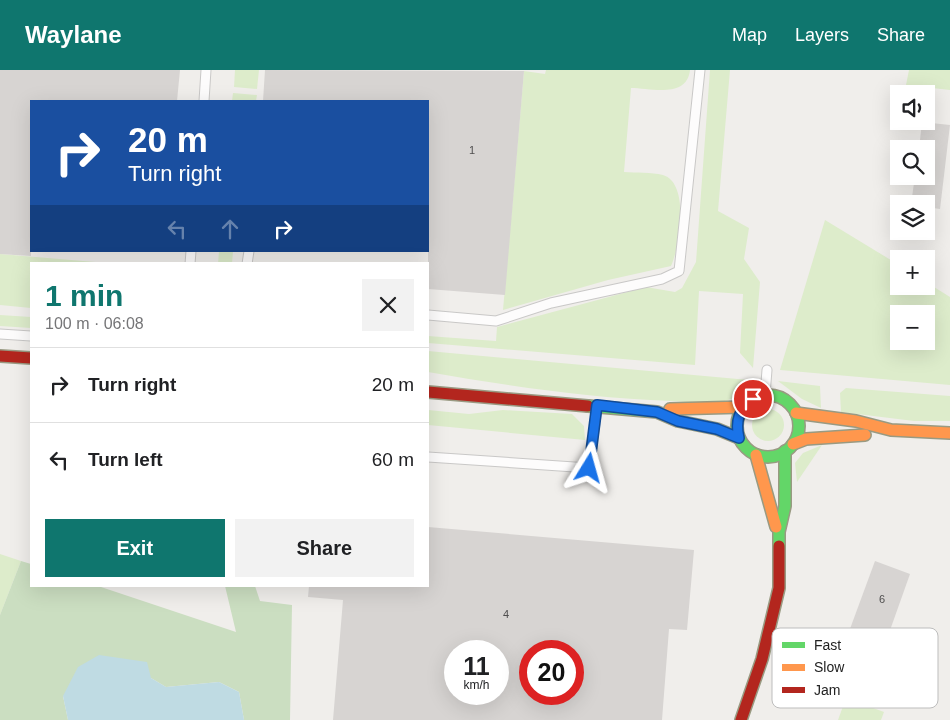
<!DOCTYPE html>
<meta charset="utf-8">
<style>
body{margin:0;font-family:Helvetica,sans-serif;background:#f2f2f2;color:#202124;height:100vh;display:flex;flex-direction:column;font-size:19px;white-space:nowrap}
*{box-sizing:border-box;margin:0}
p{font-size:16px;color:#757577}
.icon{flex:none;width:28px;height:28px;fill:none;stroke:currentColor;stroke-width:2;stroke-linecap:round;stroke-linejoin:round}
.map{position:relative;flex:1;overflow:hidden}
.sheet{position:absolute;left:30px;top:192px;width:399px;height:325px;display:flex;flex-direction:column;background:#fff;border-radius:0px;box-shadow:0 5px 20px #0002}
.sheet>*{flex:none}
.top-card{position:absolute;left:30px;top:30px;width:399px;height:152px;border-radius:0px;box-shadow:0 5px 20px #0002;background:#1a4fa0;color:#fff;overflow:hidden}
.tools{position:absolute;left:890px;top:15px;display:grid;gap:10px}
.tools a{display:grid;place-items:center;width:45px;height:45px;border-radius:0px;background:#fff;box-shadow:0 5px 20px #0002;font-size:25px}
.speed{position:absolute;left:444px;top:570px;display:flex;gap:10px;font-size:25px;font-weight:700;text-align:center}
.speed>*{display:grid;place-content:center;width:65px;height:65px;border-radius:50%;background:#fff;box-shadow:0 5px 20px #0002;line-height:1}
.speed small{font-size:12px;font-weight:400}
.speed .limit{border:8px solid #d22;background:#fff;color:#111}
.pin{position:absolute;display:grid;place-items:center;width:42px;height:42px;color:#fff;margin:-21px;border:2px solid #fff;border-radius:50%;box-shadow:0 1px 5px #0007}
.me{position:absolute;width:55px;margin:-28px;rotate:8deg;stroke-linejoin:round;filter:drop-shadow(0 0 4px #0008)}
.turn{display:flex;align-items:center;gap:18px;height:105px;padding:0 15px;font-size:22px}
.turn .icon{width:65px;height:65px;stroke-width:2.5}
.turn b{display:block;font-size:35px;line-height:42px}
.lanes{display:flex;align-items:center;height:48px;padding:0 15px;background:#0003;justify-content:center;gap:25px;direction:ltr}
.lanes .off{opacity:.35}
.round{display:grid;place-items:center;flex:none;width:52px;height:52px;border-radius:0px;background:#f2f2f2}
.head{display:flex;align-items:center;justify-content:space-between;height:85px;padding:0 15px}
h1{font-size:30px;font-weight:700;line-height:38px;color:#0f766e}
.cta{display:flex;gap:10px;margin-top:auto;padding:10px 15px}
.cta a{flex:1;height:58px;border-radius:0px;background:#0f766e;color:#fff;font-size:20px;font-weight:700;line-height:58px;text-align:center}
.cta a+a{background:#f2f2f2;color:#202124}
ul{padding:0;list-style:none}
li{display:flex;align-items:center;gap:15px;height:75px;padding:0 15px;border-top:1px solid #e0e0e0}
li div{flex:1}
li b{display:block;font-size:19px}
li em{font-style:normal}
header{display:flex;align-items:center;gap:30px;box-sizing:border-box;height:70px;padding:0 25px;background:#0f766e;color:#fff}
header strong{font-size:24px}
nav{display:flex;gap:28px;margin-inline-start:auto;font-size:18px}
.map>svg:first-child{display:block}
.grass{fill:#ddeccb;fill-rule:evenodd}
.forest{fill:#cbdec1}
.water{fill:#bfdbe3}
.building{fill:#d7d4d2;fill-rule:evenodd}
.lines{fill:none;stroke-linecap:round;stroke-linejoin:round}
.lane-casing{stroke:#c9c8c7;stroke-width:11}
.fast-casing{stroke:#999a82;stroke-width:14}
.slow-casing{stroke:#999a82;stroke-width:14}
.jam-casing{stroke:#999a82;stroke-width:14}
.lane{stroke:#fdfcfc;stroke-width:9}
.fast{stroke:#63d668;stroke-width:11}
.slow{stroke:#ff974d;stroke-width:11}
.jam{stroke:#b3261e;stroke-width:11}
.route-casing{stroke:#114b97;stroke-width:12}
.route{stroke:#1a73e8;stroke-width:9}
.labels{text-anchor:middle;stroke-width:5;stroke-linejoin:round;paint-order:stroke}
.number-label{font-size:11px;fill:#4f4e4e}
.key{fill:#fff;stroke:#bdbdbd;stroke-width:1}
.key-label{font-size:14px;fill:#222}
</style>
<header>
<strong>Waylane</strong>
<nav><a>Map</a><a>Layers</a><a>Share</a></nav>
</header>
<div class="map">
<svg width="950" height="650" viewBox="0 0 950 650">
<rect width="100%" height="100%" fill="#f0eeeb"/>
<g class="grass">
<path d="M235,0H259L257,19L234,17Z"/>
<path d="M546,0H690C687,29 650,18 631,18L624,102C636,103 651,102 663,105C690,113 680,176 671,196L608,210L503,240L524,1L545,4Z"/>
<path d="M710,0H730L718,141L749,158L744,189L760,212L753,298L740,283L743,224L699,221L695,295L428,273V266L496,271L497,257L646,217L675,222L682,218L696,192Z"/>
<path d="M909,0H950V20L906,15Z"/>
<path d="M233,23L257,25L256,31H232Z"/>
<path d="M825,150L899,195V216H926V212L950,227V315L780,300ZM899,244H926V271H899Z"/>
<path d="M219,181H233L232,194H218Z"/>
<path d="M0,184L119,194H31V238L0,235Z"/>
<path d="M0,245L31,247V258L0,256Z"/>
<path d="M428,281L749,310C744,320 741,324 731,329C713,336 690,332 671,331C589,328 508,316 428,302Z"/>
<path d="M778,311L820,316L821,338L802,329Z"/>
<path d="M846,318L950,326V351H914L841,342L840,323Z"/>
<circle cx="768" cy="355" r="16"/>
<path d="M428,340L469,344L503,340L572,344L584,356L585,370L428,355Z"/>
<path d="M822,375L797,412L795,393L803,383Z"/>
<path d="M0,484L21,491L0,545Z"/>
<path d="M846,628L884,642L881,650H838Z"/>
</g>
<path class="forest" d="M21,491L31,494V516H98L236,562L225,516H255L260,531L292,535L290,650H244L239,622L219,612L166,617L151,608L63,626L68,650H0V545Z"/>
<path class="water" d="M99,585L147,592L151,608L166,617L219,612L239,622L244,650H68L63,626L78,597Z"/>
<g class="building">
<path d="M0,0H180L177,31H31V186L0,184Z"/>
<path d="M265,0L524,1L505,225L428,219V31H263Z"/>
<path d="M922,52L950,55L940,139L926,137V134H911L915,106H926V79H919Z"/>
<path d="M428,457L694,480L687,560L669,559L662,650H333L343,530L308,527L309,516H428ZM455,581H498V624H455ZM530,581H572V624H530Z"/>
<path d="M875,491L910,504L883,580L847,567Z"/>
</g>
<g class="lines">
<g class="lane-casing">
<g id="lane">
<path d="M204,31L206,0"/>
<path d="M190,194L191,181"/>
<path d="M247,194L249,181"/>
<path d="M428,245L496,251L551,233L662,209L679,201L700,0"/>
<path d="M0,264L31,266"/>
<path d="M765,325L767,300"/>
<path d="M428,387L589,398L597,338"/>
</g>
</g>
<g class="fast-casing">
<g id="fast">
<circle cx="768" cy="356" r="31"/>
<path d="M588,336L657,342L678,351L717,359L739,368"/>
<path d="M779,476V462L785,436V381"/>
</g>
</g>
<g class="slow-casing">
<g id="slow">
<path d="M670,339L744,337"/>
<path d="M796,343L856,351L891,360L950,363"/>
<path d="M793,374L806,369L865,365"/>
<path d="M756,385L776,457"/>
</g>
</g>
<g class="jam-casing">
<g id="jam">
<path d="M0,286L31,288"/>
<path d="M428,322L588,336"/>
<path d="M741,650L762,589L779,518V476"/>
</g>
</g>
<use href="#lane" class="lane"/>
<use href="#fast" class="fast"/>
<use href="#slow" class="slow"/>
<use href="#jam" class="jam"/>
</g>
<g class="lines">
<g class="route-casing">
<path id="route" d="M589,398L597,335L657,342L678,351L717,359L739,368C735,352 739,338 753,329"/>
</g>
<use href="#route" class="route"/>
</g>
<g class="labels">
<g class="number-label">
<text x="472" y="84">1</text>
<text x="882" y="533">6</text>
<text x="506" y="548">4</text>
</g>
</g>
<rect x="772" y="558" width="166" height="80" rx="8" class="key"/>
<rect x="782" y="572" width="23" height="6" fill="#63d668"/>
<rect x="782" y="594" width="23" height="7" fill="#ff974d"/>
<rect x="782" y="617" width="23" height="6" fill="#b3261e"/>
<g class="key-label">
<text x="814" y="580">Fast</text>
<text x="814" y="602">Slow</text>
<text x="814" y="625">Jam</text>
</g>
</svg>
<div class="tools">
<a><svg class="icon" aria-label="sound" viewBox="0 0 24 24"><path d="M4 9h4l5-4v14l-5-4H4zM17 9q2 3 0 6"/></svg></a>
<a><svg class="icon" aria-label="search" viewBox="0 0 24 24"><circle cx="10" cy="10" r="6"/><path d="M15 15l6 6"/></svg></a>
<a><svg class="icon" aria-label="layers" viewBox="0 0 24 24"><path d="M12 4l9 5-9 5-9-5zM3 14l9 5 9-5"/></svg></a>
<a>+</a>
<a>−</a>
</div>
<div class="speed"><div>11<small>km/h</small></div><div class="limit">20</div></div>
<div class="pin" style="left:753px;top:329px;background:#d93025"><svg class="icon" aria-label="arrive" viewBox="0 0 24 24"><path d="M6 21V4h12l-3 4 3 4H6"/></svg></div>
<svg class="me" style="left:589px;top:398px" viewBox="-20 -20 40 40"><path d="M0-17L14 15 0 8-14 15z" fill="#1a73e8" stroke="#fff" stroke-width="4"/></svg>
<div class="top-card">
<div class="turn"><svg class="icon" aria-label="right" viewBox="0 0 24 24"><path d="M7 20v-9h11M14 6l5 5-5 5"/></svg><div><b>20 m</b>Turn right</div></div>
<div class="lanes"><svg class="icon off" aria-label="left" viewBox="0 0 24 24"><path d="M17 20v-9H6M10 6l-5 5 5 5"/></svg><svg class="icon off" aria-label="ahead" viewBox="0 0 24 24"><path d="M12 20V5M6 11l6-6 6 6"/></svg><svg class="icon" aria-label="right" viewBox="0 0 24 24"><path d="M7 20v-9h11M14 6l5 5-5 5"/></svg></div>
</div>
<section class="sheet">
<div class="head"><div><h1>1 min</h1><p>100 m · 06:08</p></div><a class="round"><svg class="icon" aria-label="close" viewBox="0 0 24 24"><path d="M6 6l12 12M18 6L6 18"/></svg></a></div>
<ul>
<li><svg class="icon" aria-label="right" viewBox="0 0 24 24"><path d="M7 20v-9h11M14 6l5 5-5 5"/></svg><div><b>Turn right</b></div><em>20 m</em></li>
<li><svg class="icon" aria-label="left" viewBox="0 0 24 24"><path d="M17 20v-9H6M10 6l-5 5 5 5"/></svg><div><b>Turn left</b></div><em>60 m</em></li>
</ul>
<div class="cta"><a>Exit</a><a>Share</a></div>
</section>
</div>
